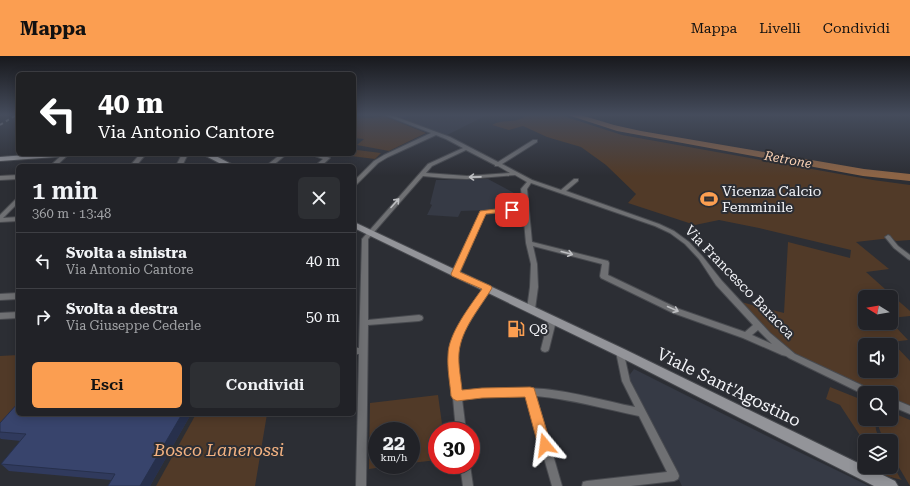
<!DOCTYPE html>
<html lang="it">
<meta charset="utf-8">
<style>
body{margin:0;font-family:"Roboto Serif",serif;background:#2d2f33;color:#f1f3f6;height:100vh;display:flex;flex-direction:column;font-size:15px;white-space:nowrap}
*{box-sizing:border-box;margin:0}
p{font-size:13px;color:#a2a4a7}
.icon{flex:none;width:22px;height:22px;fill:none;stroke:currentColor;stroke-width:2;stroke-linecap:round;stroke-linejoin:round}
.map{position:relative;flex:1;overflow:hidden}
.drawer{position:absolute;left:16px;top:108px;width:340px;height:252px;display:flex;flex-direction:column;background:#212227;border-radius:6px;box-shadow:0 2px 10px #0003,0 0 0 1px #3e3f44}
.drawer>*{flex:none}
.banner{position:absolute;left:16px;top:16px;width:340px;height:84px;border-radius:6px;box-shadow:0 2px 10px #0003,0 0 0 1px #3e3f44;background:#202124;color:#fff;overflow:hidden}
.needle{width:26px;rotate:281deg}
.tools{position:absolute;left:858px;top:234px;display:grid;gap:8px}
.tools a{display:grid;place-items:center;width:40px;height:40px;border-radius:6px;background:#212227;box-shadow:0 2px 10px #0003,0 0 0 1px #3e3f44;font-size:20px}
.speed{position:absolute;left:368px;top:366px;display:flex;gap:8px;font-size:20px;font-weight:700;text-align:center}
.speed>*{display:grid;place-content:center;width:52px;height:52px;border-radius:50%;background:#212227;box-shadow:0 2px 10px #0003,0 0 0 1px #3e3f44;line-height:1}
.speed small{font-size:10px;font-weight:400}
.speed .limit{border:6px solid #d22;background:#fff;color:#111}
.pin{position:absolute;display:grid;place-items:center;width:34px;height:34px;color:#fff;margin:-17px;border-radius:8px;box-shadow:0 2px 6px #0006}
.me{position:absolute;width:44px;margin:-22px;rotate:344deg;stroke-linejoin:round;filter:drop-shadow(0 0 3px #0008)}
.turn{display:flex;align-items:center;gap:14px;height:84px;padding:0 16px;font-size:18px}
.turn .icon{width:52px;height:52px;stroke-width:2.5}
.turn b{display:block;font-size:28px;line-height:34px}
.round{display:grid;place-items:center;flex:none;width:42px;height:42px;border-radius:6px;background:#2d2f33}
.head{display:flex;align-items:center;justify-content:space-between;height:68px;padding:0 16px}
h1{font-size:24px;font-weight:600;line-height:30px}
.primary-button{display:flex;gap:8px;margin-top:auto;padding:8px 16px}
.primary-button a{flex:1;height:46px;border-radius:6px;background:#fb9e51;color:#111;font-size:16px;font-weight:600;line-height:46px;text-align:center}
.primary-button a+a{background:#2d2f33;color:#f1f3f6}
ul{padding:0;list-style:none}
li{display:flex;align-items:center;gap:12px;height:56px;padding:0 16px;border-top:1px solid #3e3f44}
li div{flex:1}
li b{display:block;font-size:15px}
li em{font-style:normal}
header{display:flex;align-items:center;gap:24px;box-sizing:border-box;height:56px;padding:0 20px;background:#fb9e51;color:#111}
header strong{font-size:19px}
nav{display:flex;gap:22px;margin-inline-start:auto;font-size:14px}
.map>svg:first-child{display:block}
.built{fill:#363a45}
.green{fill:#513a28;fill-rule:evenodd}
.water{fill:#8d6445}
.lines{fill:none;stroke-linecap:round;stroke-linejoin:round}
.street-casing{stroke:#484a4f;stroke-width:2}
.secondary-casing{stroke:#484a4f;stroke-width:2}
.street{fill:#6f7073;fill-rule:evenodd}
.secondary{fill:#939499;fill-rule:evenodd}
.rail{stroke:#8e9095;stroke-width:2;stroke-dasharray:3.5 3.5;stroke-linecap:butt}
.wall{fill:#303a5d}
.shaded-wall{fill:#27304c}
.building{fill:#38446c;stroke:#27304c}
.oneway{stroke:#bebfc2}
.route{fill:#fb9e51;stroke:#a36735}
.labels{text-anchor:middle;stroke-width:4;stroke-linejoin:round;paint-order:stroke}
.far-water-label{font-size:13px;font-style:italic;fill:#fad2b5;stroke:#2c2e34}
.poi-label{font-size:14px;fill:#f2f3f7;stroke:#2c2e34;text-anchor:start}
.street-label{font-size:14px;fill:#f2f3f7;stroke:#2c2e34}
.near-street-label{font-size:17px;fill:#f2f3f7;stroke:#2c2e34}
.near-park-label{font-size:17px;font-style:italic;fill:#f3b281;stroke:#2c2e34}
</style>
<header>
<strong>Mappa</strong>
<nav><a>Mappa</a><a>Livelli</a><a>Condividi</a></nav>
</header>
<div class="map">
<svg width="910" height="430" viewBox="0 0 910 430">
<rect width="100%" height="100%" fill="#2c2e34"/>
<g class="built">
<path d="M414,59H484L485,60L445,80L405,64Z"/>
<path d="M488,123L514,137L515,139L513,140L514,149L517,150L518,153L461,155L458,161L427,159L432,149L430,148L436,124Z"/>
<path d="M634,313L795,394L869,430H682L628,321Z"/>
</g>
<g class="green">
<path d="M527,59H560L622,79L873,124L910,129V184L896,185L891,182L856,186L889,213L866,216L885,233L883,234L884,237L881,239L882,241H865V267L891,266L908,284L892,286L910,305V351L891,343V337H875L815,312L785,292L741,246L784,257L788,186L850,202L851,194L759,172L719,164L695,169L628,147L636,138L606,109L581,91L547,81L523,70L509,74L492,69C505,62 513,69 527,59ZM865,289H891V315H865Z"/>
<path d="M384,60L426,77L389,95L357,89L364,83L354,82V61L371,62Z"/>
<path d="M357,94L381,97L375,103L351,100Z"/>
<path d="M888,241H894L910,255V260L891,262V241Z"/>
<path d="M18,299V355L0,375V300Z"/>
<path d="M830,331L865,345V363H875L876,374L880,385H865V387L840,349L826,343Z"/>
<path d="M438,339L443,375H437V404L411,407V375H377V409H397L369,413L370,347Z"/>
<path d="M891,356L910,364V430L891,398V385H884L879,372V363H891Z"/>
<path d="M196,358H267L255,430H156Z"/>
<path d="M891,405L900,422L902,424L886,420L881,411H891Z"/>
</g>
<path class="water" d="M568,59H581L614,69L641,75L864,113L910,118V125L863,120L617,75Z"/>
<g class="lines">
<g class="street-casing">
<g id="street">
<path d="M384,59H391L450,81L498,106L533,84H537V86L502,108L532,124L561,134L574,123H578V125L566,135L659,168L674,175L689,186L703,201L722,225L770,277L795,298L872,334L874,337H865V339L789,302L786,300L782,299L743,282L673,257L601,222L600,220L602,208L533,190L537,208L538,231L535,253L534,255H528L527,253L530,231L531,208L526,187L523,154L485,158L459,218L455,220H453L451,218L481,155L523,151L521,133L527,126L515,119L467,123L444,122L423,120L368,183V264L419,259L422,260L423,262L422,264L419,265L368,269L366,430H356L359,298H354V292H359L362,183L428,108L463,92L446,83L436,79L388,101L378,107L356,129L354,130V125L374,105L384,99L431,77ZM466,94L495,109V110H498L510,117L467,120L426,117L432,110ZM531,127L655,170L670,177L685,188L699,203L716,229L753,269L745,276L679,253L608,219L609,207L608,205L532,186L527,133ZM758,274L772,288L752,279Z"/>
<path d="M63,98H69L56,110H50Z"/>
<path d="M140,98H146L136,110H130Z"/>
<path d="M182,98H188L182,110H176Z"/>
<path d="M216,98H223L215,102H211V100Z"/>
<path d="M281,98H287L272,110H266Z"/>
<path d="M310,98H319L330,102L321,110H315L323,103Z"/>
<path d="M18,119V123L0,124V120Z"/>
<path d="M18,142V147L3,162L18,161V165L0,166V159L16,143Z"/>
<path d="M888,179L890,180L898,190L910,199V204L908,203L894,192L885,181Z"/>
<path d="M485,230H488L492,232C480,250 459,277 457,298C457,309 460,325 461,336C489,332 516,331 544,333C575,336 605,345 635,351L622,325L616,296L617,294L620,293L623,294L630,325L678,417L679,420L678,423L674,425L631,430H582L583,426L587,425L667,416L639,360C605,353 571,343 536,340L562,430H552L526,339H503L462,343L466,375H456L449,298L454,280L471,250Z"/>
<path d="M18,237V243L0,244V238Z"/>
<path d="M18,256V262L0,263V257Z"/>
<path d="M552,262L555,263L556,265L549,293L548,295L545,296L542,295L541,293L548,265L549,263Z"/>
<path d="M891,342L910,350V358L891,350Z"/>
<path d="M460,409H470L473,430H463Z"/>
</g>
</g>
<g class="secondary-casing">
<g id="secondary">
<path d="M39,98H73L69,100L0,105V101Z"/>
<path d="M202,98H212L235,110H225Z"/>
<path d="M354,166L624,293L895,425L898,430H874L616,299L354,172Z"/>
</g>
</g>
<use href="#street" class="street"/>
<use href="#secondary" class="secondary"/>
<path class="rail" d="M0,69L16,59"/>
</g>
<g class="wall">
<path d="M394,59H414L406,63Z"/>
<path d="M18,358H191L150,430H108L111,424L9,415L1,408L21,385L1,383L0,382V367Z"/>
</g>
<g class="shaded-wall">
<path d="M406,59H414L406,63Z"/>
<path d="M182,358H191L150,430H140Z"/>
</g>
<path class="building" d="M18,347V358H182L140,430H108L115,418L1,408L26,378L0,376V367Z"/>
<defs><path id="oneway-shaft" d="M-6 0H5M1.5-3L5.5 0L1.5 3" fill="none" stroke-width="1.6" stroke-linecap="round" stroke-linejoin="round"/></defs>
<g class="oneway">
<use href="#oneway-shaft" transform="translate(475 121) rotate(179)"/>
<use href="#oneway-shaft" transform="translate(395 147) rotate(-48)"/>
<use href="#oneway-shaft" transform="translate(567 197) rotate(15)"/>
<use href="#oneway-shaft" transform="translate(673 253) rotate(24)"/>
</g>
<linearGradient id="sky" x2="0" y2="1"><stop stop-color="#18191d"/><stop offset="0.49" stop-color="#454c5c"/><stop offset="1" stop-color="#454c5c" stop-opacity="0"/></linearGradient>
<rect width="910" height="120" fill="url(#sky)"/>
<path class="route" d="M512,151L514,152V155L486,158L460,216L491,230L492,232C480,252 461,273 459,297C458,309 461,323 462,334L482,332L530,331L534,332L551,389L549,394L545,395L540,394L538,389L525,341L482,342L457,345L453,343L451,340C450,327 447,313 448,299C448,278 470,250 482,233L452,220L451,218L480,155Z"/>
<defs>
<g id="stadium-bare" transform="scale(1.38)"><path d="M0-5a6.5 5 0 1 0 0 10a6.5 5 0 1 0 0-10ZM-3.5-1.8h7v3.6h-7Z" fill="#fb9e51" stroke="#2c2e34" stroke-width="2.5" paint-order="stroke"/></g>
<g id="fuel-bare" transform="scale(1.38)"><path d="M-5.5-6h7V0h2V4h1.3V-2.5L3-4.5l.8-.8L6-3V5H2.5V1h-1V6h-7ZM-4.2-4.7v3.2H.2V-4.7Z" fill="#fb9e51" stroke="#2c2e34" stroke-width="2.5" paint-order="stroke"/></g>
</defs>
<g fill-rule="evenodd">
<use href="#stadium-bare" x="709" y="143"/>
<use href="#fuel-bare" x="516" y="273"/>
</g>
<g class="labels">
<g class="far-water-label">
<text transform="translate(788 103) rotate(10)" y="5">Retrone</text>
</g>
<g class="poi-label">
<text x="722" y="140">Vicenza Calcio<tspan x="722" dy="16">Femminile</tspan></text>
<text x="529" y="278">Q8</text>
</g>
<g class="street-label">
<text transform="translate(740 226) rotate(46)" y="5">Via Francesco Baracca</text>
</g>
<g class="near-street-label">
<text transform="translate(729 331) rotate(26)" y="6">Viale Sant'Agostino</text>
</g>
<g class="near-park-label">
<text x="219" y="400">Bosco Lanerossi</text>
</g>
</g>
</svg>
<div class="tools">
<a><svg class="needle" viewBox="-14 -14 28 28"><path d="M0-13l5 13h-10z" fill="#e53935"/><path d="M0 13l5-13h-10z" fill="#a2a4a7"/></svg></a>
<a><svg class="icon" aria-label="sound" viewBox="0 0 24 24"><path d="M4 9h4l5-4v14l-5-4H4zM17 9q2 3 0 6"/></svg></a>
<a><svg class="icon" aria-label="search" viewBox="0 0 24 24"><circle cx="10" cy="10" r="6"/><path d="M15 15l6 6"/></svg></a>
<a><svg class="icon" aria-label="layers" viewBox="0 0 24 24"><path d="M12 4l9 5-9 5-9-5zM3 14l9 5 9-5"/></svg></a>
</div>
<div class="speed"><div>22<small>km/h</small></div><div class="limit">30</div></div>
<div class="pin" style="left:512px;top:154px;background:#d93025"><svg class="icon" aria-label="arrive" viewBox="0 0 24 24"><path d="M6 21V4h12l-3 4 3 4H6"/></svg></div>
<svg class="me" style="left:545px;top:389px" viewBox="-20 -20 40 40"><path d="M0-17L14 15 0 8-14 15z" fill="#fb9e51" stroke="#fff" stroke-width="4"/></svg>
<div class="banner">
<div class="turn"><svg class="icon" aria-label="left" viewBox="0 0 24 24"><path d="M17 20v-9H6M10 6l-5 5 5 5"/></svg><div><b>40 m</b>Via Antonio Cantore</div></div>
</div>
<section class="drawer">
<div class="head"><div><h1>1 min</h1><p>360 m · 13:48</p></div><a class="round"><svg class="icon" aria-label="close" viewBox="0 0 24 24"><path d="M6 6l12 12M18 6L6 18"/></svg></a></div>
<ul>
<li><svg class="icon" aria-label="left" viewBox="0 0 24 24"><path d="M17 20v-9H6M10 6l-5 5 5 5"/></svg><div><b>Svolta a sinistra</b><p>Via Antonio Cantore</p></div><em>40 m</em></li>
<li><svg class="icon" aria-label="right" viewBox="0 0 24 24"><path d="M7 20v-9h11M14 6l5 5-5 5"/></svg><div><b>Svolta a destra</b><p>Via Giuseppe Cederle</p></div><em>50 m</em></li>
</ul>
<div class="primary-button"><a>Esci</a><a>Condividi</a></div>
</section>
</div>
